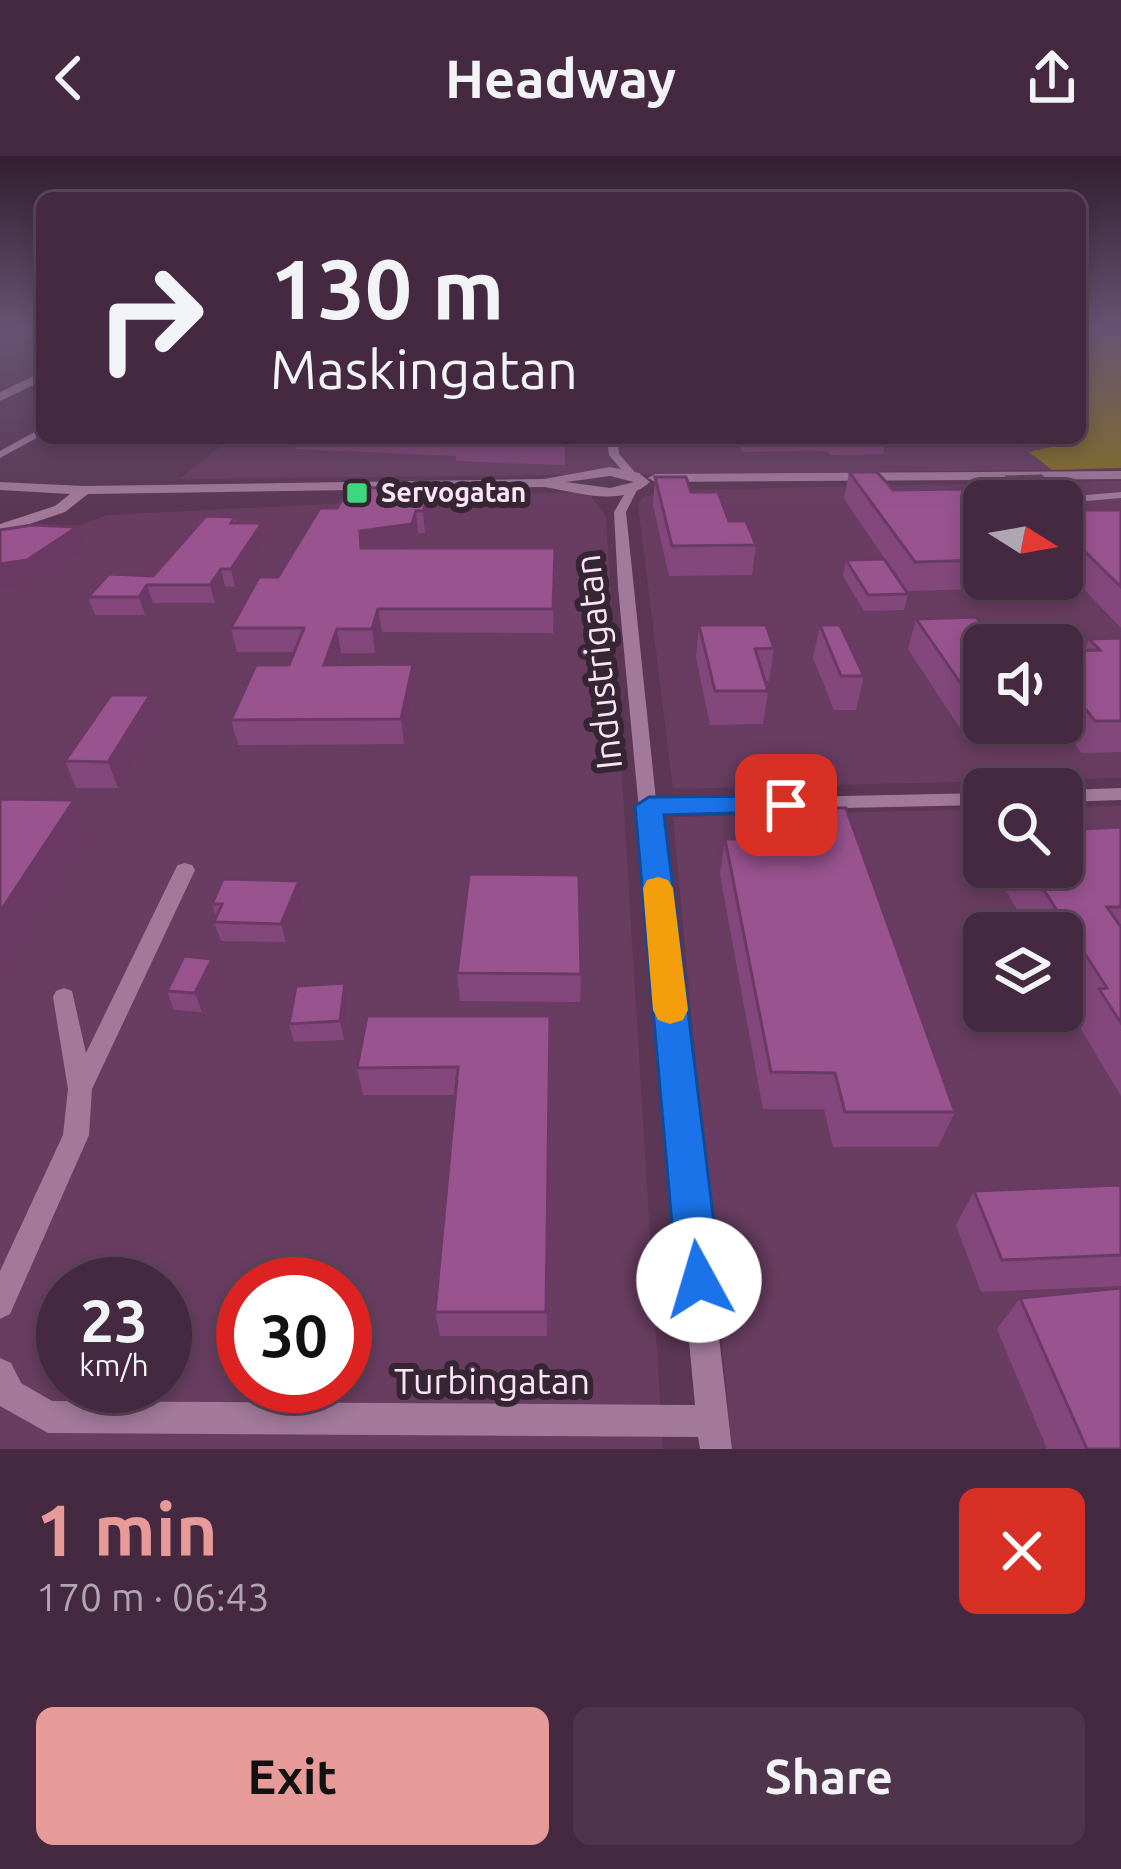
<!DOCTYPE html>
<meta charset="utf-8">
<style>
body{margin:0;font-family:Ubuntu,sans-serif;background:#4e354b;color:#f1f3f6;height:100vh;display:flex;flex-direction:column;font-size:45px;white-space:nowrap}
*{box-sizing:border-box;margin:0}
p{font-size:39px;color:#afa6b1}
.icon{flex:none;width:66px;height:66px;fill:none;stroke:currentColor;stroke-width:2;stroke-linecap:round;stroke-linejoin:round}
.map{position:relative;height:1293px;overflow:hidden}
.panel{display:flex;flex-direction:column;background:#442940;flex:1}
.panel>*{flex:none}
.hud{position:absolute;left:36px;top:36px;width:1050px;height:252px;border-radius:18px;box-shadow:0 6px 18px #0003,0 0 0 3px #5c4559;background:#442940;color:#f1f3f6;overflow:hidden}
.needle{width:78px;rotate:101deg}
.fabs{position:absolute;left:963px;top:324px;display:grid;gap:24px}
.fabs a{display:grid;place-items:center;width:120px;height:120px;border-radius:18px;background:#442940;box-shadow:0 6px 18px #0003,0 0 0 3px #5c4559;font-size:60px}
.speed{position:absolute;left:36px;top:1101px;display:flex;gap:24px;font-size:60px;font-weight:700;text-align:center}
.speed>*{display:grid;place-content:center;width:156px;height:156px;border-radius:50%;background:#442940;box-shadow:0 6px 18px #0003,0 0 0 3px #5c4559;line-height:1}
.speed small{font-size:30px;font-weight:400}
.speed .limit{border:18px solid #d22;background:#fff;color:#111}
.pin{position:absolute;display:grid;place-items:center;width:102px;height:102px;color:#fff;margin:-51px;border-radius:24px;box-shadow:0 6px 18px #0006}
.me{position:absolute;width:132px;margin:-66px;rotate:354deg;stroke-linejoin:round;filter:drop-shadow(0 0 9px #0008)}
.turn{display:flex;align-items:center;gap:42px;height:252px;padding:0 36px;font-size:54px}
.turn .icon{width:156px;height:156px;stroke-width:2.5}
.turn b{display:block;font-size:84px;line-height:102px}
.round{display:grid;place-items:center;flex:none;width:126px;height:126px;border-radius:18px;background:#4e354b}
.head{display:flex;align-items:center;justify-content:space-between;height:204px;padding:0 36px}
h1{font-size:72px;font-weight:700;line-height:90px;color:#e69b98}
.action{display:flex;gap:24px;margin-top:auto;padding:24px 36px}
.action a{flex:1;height:138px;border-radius:18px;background:#e69b98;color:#111;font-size:48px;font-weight:700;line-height:138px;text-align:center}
.action a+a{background:#4e354b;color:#f1f3f6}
header{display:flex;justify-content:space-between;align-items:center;height:156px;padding:0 36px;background:#442940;font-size:54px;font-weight:700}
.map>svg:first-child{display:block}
.built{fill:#683d61;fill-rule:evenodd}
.forest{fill:#856f22}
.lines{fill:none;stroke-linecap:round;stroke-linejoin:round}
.minor{fill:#a2799b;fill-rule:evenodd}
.tertiary{fill:#a2799b;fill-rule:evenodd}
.secondary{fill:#a2799b;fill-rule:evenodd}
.wall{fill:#84477b}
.shaded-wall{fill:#6b3a64}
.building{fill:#99538f;stroke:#6b3a64;stroke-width:3}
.route{fill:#1a73e8;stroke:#114b97;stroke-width:3}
.slow{fill:#f59e0b}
.poi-dot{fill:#3ed77d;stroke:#362533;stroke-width:4.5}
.labels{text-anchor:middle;stroke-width:12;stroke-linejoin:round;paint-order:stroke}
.far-poi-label{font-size:27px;font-weight:bold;fill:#fce4f7;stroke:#362533;text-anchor:start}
.near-street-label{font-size:36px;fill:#fce4f7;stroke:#362533}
</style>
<header><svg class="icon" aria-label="back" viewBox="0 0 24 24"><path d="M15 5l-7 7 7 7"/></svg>Headway<svg class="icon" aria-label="share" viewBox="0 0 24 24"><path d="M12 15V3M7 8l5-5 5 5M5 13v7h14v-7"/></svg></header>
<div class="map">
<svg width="1121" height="1293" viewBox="0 0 1121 1293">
<rect width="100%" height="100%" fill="#5b3755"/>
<g class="built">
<path d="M42,281L1065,282L1071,287L1030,296L1052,314L180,323L221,290L38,283Z"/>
<path d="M1121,325V622L673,633L638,348L643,341L671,334ZM984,345H1062V423H984ZM984,489H1062V567H984Z"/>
<path d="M570,336L590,339L606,361L663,1293H0V392L49,381L107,359ZM63,1128H165V1230H63ZM243,1128H345V1230H243Z"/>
<path d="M1121,650V1293H732L673,661L984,653V711H1062V651ZM984,777H1062V855H984Z"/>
</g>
<path class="forest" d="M1080,177L1121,179V312L1052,314L1029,296L1069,287L1065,282H1080Z"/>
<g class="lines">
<g class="minor">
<path d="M42,272V279L0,302V295Z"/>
<path d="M607,282H617L619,298L634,315V319H626L609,299Z"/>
<path d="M632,331L637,334L626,356L656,644L984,637V649L658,656L732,1293H700L698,1281L48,1277L0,1250V1202L11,1207L21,1227L52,1245L695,1249L618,431L614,356L628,332Z"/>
<path d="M1121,336V342L1062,347V345H1045L1051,342Z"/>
<path d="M1121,632V644L1062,646V634Z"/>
<path d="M185,707L192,709L195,714L92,933L89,979L10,1158L0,1163V1115L63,979L68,933L53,841L56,835L64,832L72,835L86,897L175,714L178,709Z"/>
</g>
<g class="tertiary">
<path d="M610,311L639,317L650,326C621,352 578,336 544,331L88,338L65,356L0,378V368L55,350L70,338L0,334V326L84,330L544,323ZM610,320L634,326L610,332L566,326Z"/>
<path d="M1121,315V323L655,326L648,322L655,318Z"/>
</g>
<path class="secondary" d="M42,216V225L0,245V236Z"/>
</g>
<g class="wall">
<path d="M0,171H42V178L36,181L0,179Z"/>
<path d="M293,282H573L565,309L456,305V300L295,293Z"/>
<path d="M734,282H887L883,298L830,299L827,295L742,296Z"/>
<path d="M849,316L893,334L984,356V423H1024L1020,432L907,435L844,343Z"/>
<path d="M1041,320L1080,354H1121V472L1062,410V345H1001L1008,321Z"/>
<path d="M655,321L691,336L756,389L752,419L669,420L653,349Z"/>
<path d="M431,331L433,352L425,377H418L414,389L397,392H555L553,477L382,476L375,497H341L337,509L415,533L404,588L238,589L231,564L289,509L294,496H237L231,472L337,352Z"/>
<path d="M235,361L237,367H262L265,384L235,431L225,430L215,447H153L145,459H95L88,441L153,420Z"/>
<path d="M846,404L908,438L904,454L864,455L843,420Z"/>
<path d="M916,463L984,489V567H1062V495L1085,494L1089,483L1121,482V596L1081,597L1071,582L969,586L908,493Z"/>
<path d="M699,469L774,492L769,525H766L768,535L763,568L710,569L696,502Z"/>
<path d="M820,469L864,520L856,554H834L813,502Z"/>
<path d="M159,565L118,632H76L65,605Z"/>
<path d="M763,651L955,956L938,991H833L824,953H763L720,719L725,683H757Z"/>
<path d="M1121,671V940L1078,868L1082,862L1062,828V777H1031L992,711H1062Z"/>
<path d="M299,725L304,744L286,786L221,785L214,766L216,761L212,748Z"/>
<path d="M457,817L581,818L580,846L460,845Z"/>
<path d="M219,821L202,856L174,854L167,835Z"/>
<path d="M345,827L349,846L344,884L294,886L289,868Z"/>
<path d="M550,888L547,1180H440L435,1156L456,939H363L357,912Z"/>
<path d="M1121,1029V1130L981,1136L956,1069L974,1035Z"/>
<path d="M1020,1142L1121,1293H1047L997,1173Z"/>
</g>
<g class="shaded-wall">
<path d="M32,171H42V178L36,181Z"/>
<path d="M566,282H573L565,309V284Z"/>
<path d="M431,331L433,352L425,377L423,355Z"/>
<path d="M416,355L418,377L414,389L363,397L364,414L360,375Z"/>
<path d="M262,367L265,384L235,431L231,413Z"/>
<path d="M77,371L85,393L36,427L0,433V408Z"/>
<path d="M221,413L225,430L215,447L210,429Z"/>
<path d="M147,429L153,447L145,459L139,441Z"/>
<path d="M378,453L382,476L375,497L372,473Z"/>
<path d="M337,473L341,497L328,534L324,509Z"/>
<path d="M413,508L415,533L404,588L401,563Z"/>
<path d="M150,539L159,565L118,632L108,606Z"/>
<path d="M74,644L89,680L0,826V756Z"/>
<path d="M299,725L304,744L286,786L281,768Z"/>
<path d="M212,803L219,821L202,856L195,837Z"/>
<path d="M345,827L349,846L344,884L340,865Z"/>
</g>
<g class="building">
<path d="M849,316H877L893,334L962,333L984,356V404L915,406Z"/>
<path d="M1041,320L1080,354H1121V431L1062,373V345H1033L1008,321Z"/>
<path d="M655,321H686L691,336H718L729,365H746L756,389L672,390Z"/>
<path d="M431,331L423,355H416L412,368L360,375L361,392H555L553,453H378L372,473H337L324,509L413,508L401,563L231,564L256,509H289L304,472H231L259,421H278L320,352H337L350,332Z"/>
<path d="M206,360L235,361L231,367H262L231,413H221L210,429H147L139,441H88L109,418L153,420Z"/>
<path d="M32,369L77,371L27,404L0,408V374Z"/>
<path d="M884,403L908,438L868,439L846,404Z"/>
<path d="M976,461L998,489H984V555H980L916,463Z"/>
<path d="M699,469H766L774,492L755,493L768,535H715Z"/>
<path d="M820,469H840L864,520H841Z"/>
<path d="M1121,482V565H1095L1084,551L1062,552V495L1100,494L1089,483Z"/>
<path d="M111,539H150L108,606L65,605Z"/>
<path d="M0,643L74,644L0,756Z"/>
<path d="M763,651L846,652L955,956H845L835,917L771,916L725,683H771Z"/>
<path d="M1121,671V751H1107L1121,771V867L1099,833L1107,832L1029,711H1062V674Z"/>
<path d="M469,718L579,719L581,818L457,817Z"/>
<path d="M223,723L299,725L281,768L214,766L222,748H212Z"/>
<path d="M184,800L212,803L195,837L167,835Z"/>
<path d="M345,827L340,865L289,868L296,830Z"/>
<path d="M367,860H550L546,1156H435L458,911L357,912Z"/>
<path d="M1121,1029V1099L1002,1104L974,1035Z"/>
<path d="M1121,1132V1293H1087L1020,1142Z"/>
</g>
<linearGradient id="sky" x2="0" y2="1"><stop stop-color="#321e2f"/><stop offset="0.49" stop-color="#665373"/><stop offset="1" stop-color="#665373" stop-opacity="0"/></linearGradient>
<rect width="1121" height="352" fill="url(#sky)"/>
<path class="route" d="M786,640L800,649L796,655L664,659L721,1124L714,1139L699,1145L683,1139L677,1124L635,650L649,641Z"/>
<path class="slow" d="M658,721L668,724L673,732L688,854L683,864L670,868L658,864L653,854L643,732L647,724Z"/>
<rect class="poi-dot" x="345" y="325" width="24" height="24" rx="6"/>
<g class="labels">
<g class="far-poi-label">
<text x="381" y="346">Servogatan</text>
</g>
<g class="near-street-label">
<text transform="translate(598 506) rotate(-96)" y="13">Industrigatan</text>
<text x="492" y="1238">Turbingatan</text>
</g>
</g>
</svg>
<div class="fabs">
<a><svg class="needle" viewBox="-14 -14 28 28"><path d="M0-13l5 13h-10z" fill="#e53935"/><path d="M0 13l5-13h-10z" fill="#afa6b1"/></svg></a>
<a><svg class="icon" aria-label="sound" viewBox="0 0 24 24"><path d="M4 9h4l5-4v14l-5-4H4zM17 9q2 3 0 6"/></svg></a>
<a><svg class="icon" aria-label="search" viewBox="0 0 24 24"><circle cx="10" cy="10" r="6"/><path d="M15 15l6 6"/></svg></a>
<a><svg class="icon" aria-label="layers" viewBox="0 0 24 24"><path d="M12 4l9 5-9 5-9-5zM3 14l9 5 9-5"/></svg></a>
</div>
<div class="speed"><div>23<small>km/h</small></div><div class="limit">30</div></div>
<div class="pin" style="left:786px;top:649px;background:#d93025"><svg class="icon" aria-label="arrive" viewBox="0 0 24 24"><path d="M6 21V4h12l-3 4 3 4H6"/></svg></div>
<svg class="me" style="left:699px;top:1124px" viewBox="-20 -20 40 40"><circle r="19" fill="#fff"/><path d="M0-13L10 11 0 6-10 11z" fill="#1a73e8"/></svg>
<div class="hud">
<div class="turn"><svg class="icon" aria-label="right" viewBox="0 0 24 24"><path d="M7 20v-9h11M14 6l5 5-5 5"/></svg><div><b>130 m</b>Maskingatan</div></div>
</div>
</div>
<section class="panel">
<div class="head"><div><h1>1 min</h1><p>170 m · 06:43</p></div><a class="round" style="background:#d93025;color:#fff"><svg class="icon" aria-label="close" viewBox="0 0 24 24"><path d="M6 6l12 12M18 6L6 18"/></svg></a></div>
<div class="action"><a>Exit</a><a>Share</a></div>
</section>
